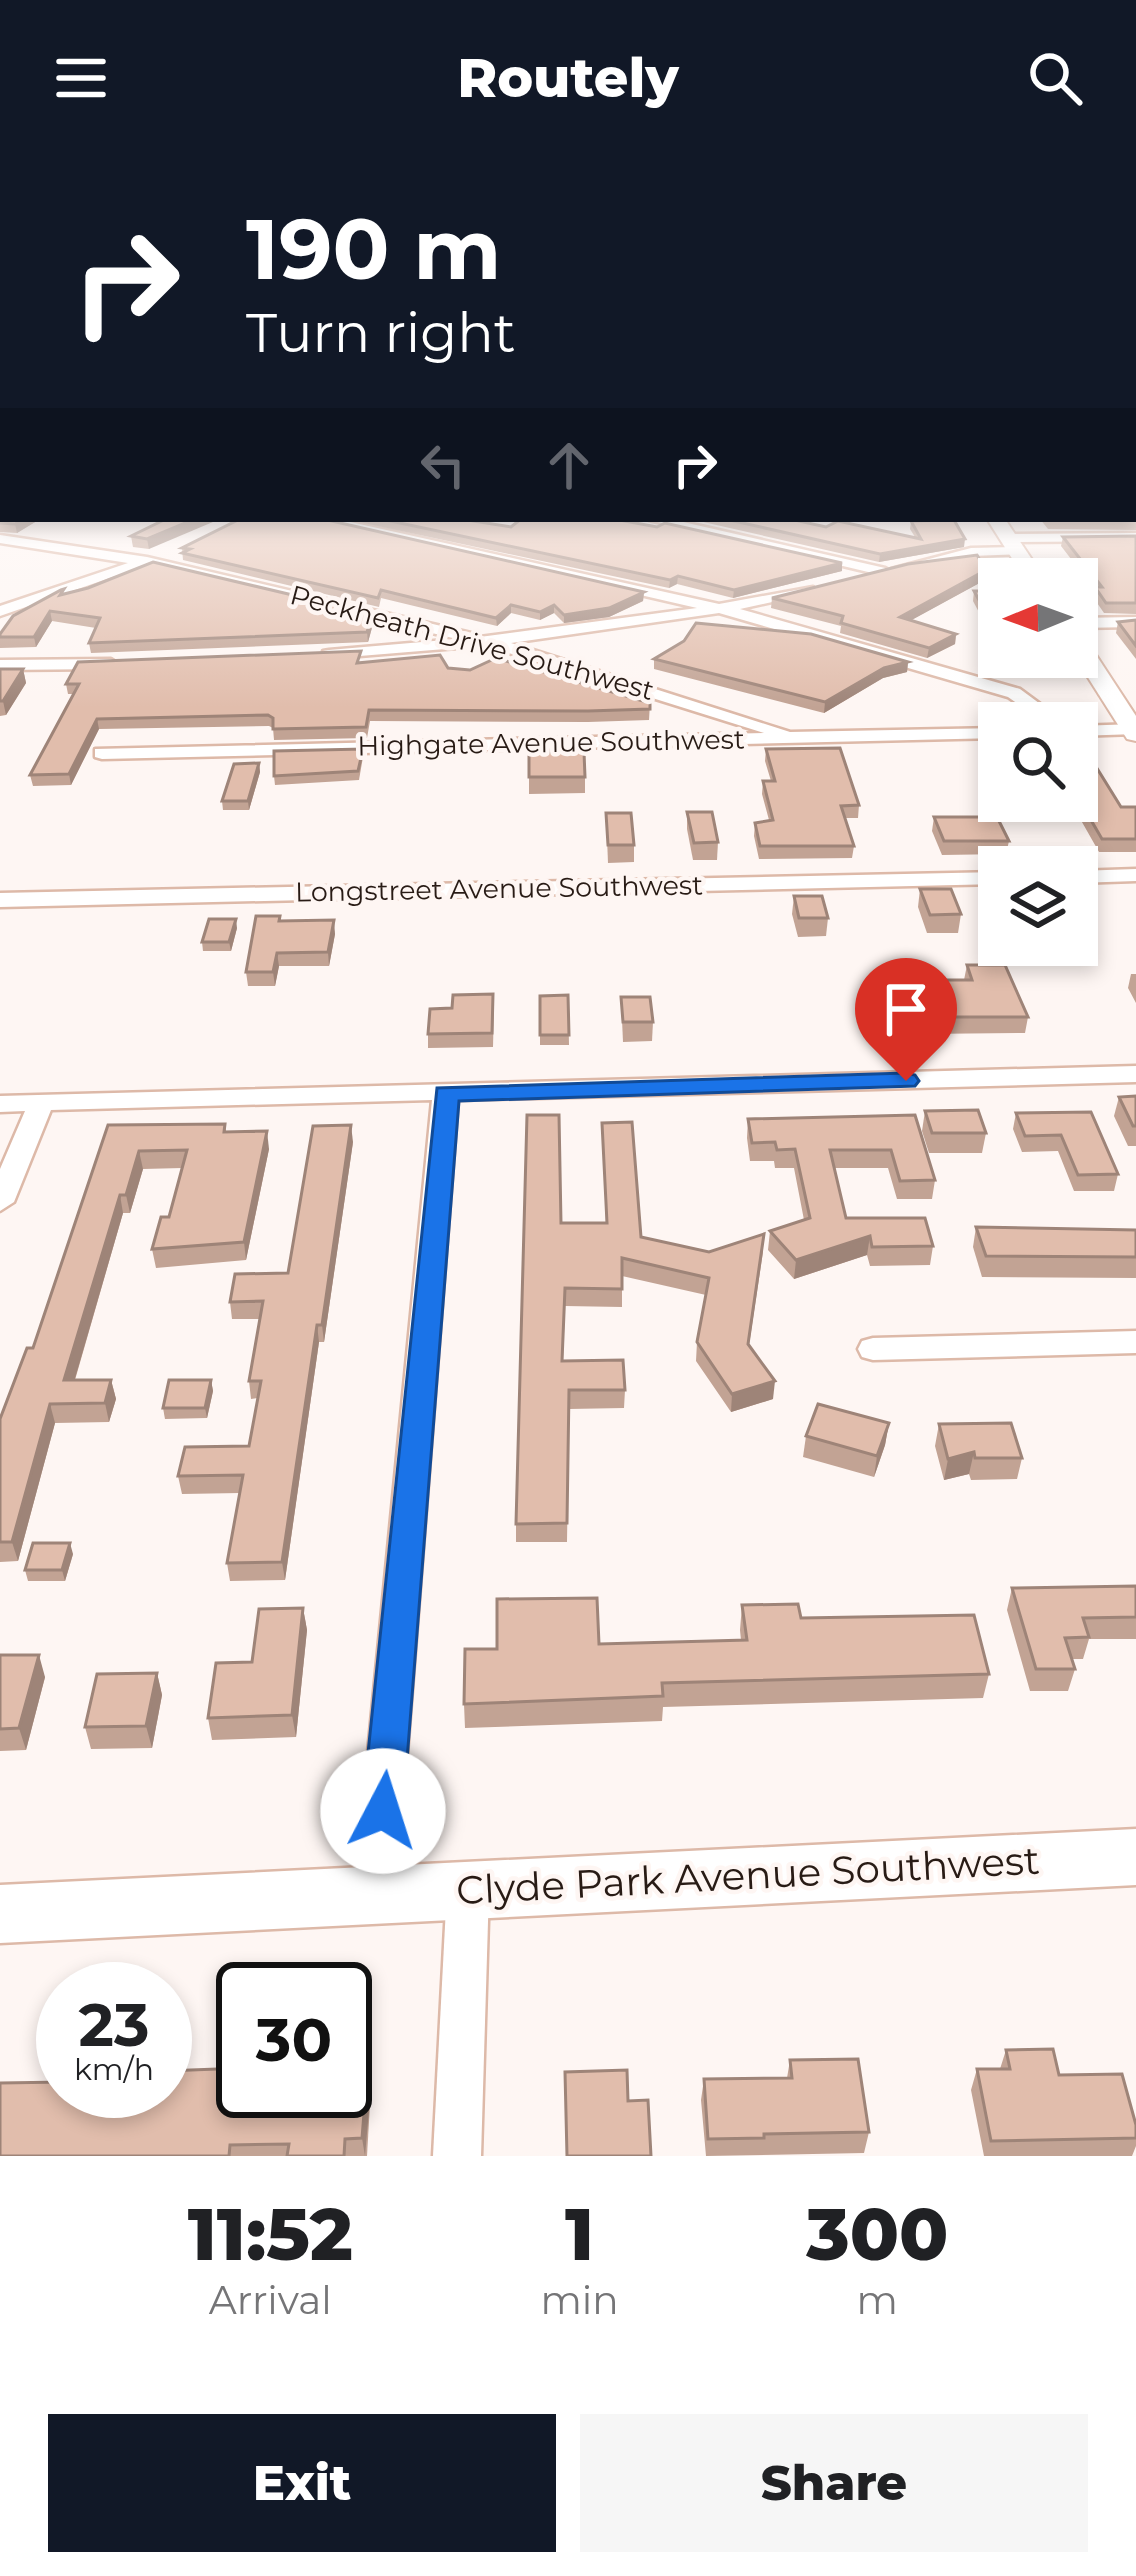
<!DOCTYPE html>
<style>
body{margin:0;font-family:Montserrat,sans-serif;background:#f6f6f6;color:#202124;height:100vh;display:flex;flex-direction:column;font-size:45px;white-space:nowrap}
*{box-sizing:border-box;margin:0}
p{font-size:39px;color:#757577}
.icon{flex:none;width:66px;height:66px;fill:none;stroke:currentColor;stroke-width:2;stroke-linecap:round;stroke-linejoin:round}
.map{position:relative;height:2000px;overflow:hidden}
.details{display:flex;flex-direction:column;background:#fff;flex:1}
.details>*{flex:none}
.banner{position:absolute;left:0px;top:0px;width:1137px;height:366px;box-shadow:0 6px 18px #0003;background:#111827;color:#fff;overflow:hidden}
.needle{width:78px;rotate:269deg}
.buttons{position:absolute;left:978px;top:402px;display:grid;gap:24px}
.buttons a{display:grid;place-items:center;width:120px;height:120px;border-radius:0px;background:#fff;box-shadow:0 6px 18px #0003;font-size:60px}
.speed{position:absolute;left:36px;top:1806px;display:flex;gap:24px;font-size:60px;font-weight:700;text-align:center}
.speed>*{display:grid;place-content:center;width:156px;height:156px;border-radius:50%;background:#fff;box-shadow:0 6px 18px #0003;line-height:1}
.speed small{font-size:30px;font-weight:400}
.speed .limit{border:6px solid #111;border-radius:18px;background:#fff;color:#111}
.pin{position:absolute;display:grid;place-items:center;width:102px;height:102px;color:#fff;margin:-123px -51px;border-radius:50% 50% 50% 0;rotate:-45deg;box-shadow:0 0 12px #0007}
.pin .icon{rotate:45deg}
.me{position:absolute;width:132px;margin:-66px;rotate:5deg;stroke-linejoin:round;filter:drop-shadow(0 0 9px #0008)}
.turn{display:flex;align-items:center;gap:42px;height:252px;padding:0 48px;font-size:54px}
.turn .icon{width:156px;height:156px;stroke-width:2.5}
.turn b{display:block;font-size:84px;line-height:102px}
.lanes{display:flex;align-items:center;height:114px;padding:0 48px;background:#0003;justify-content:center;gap:60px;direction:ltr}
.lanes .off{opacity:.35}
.eta{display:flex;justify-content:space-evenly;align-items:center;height:204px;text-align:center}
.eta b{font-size:72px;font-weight:800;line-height:84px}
.action{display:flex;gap:24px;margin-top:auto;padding:24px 48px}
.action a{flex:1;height:138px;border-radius:0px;background:#111827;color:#fff;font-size:48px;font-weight:800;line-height:138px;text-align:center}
.action a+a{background:#f6f6f6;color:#202124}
header{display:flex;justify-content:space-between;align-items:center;height:156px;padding:0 48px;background:#111827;color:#fff;font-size:54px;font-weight:800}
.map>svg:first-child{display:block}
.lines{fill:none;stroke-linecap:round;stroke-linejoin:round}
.minor-casing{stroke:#ddb9a8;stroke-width:5}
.tertiary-casing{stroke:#ddb9a8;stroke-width:4}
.secondary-casing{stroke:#ddb9a8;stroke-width:5}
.motorway-casing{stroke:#ddb9a8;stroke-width:5}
.minor{fill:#fff;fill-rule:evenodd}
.tertiary{fill:#fff;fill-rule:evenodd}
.secondary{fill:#fff;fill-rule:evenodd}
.motorway{fill:#fff;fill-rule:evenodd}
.wall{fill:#c2a394}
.shaded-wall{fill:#9e8478}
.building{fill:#e1bdac;stroke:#9e8478;stroke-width:3}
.route{fill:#1a73e8;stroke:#114b97;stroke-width:3}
.labels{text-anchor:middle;stroke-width:9;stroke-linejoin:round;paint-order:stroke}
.far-street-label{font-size:27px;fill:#281b15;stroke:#fef6f3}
.near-street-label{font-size:39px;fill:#281b15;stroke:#fef6f3}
</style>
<header><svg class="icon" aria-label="menu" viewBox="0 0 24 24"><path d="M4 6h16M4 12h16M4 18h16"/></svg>Routely<svg class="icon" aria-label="search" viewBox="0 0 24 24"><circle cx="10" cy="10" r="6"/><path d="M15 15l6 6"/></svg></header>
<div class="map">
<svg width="1136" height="2000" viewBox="0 0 1136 2000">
<rect width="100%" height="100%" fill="#fef6f3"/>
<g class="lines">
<g class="minor-casing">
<g id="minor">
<path d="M311,363H337L719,448L813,431V437L740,453L1020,533L1066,567H1045L1008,541L719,457L511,487L790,576L999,572V582L102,603L95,601V593L764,577L496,493L494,489L323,503V495L329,494L457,483L147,409L0,460V450L128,407L0,387V379L147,401L471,477L472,482L697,452Z"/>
<path d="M670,363L885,412L892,416L885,420L649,364Z"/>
<path d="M1136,377V385L1009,386L1002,382L1009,378Z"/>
<path d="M1017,391L1022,392V398L971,400L898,417L891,413L971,392Z"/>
<path d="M1136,461V471L1077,472V462Z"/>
<path d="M0,504L111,503L119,508L111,513L0,514Z"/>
<path d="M1136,568V578L1077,580V570Z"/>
<path d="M1136,713V725L1077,727V715Z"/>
<path d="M999,716V728L0,751V737Z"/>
<path d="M1136,910V926L458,944L396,1739L390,1753L375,1759L360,1753L354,1739L432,944L51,954L14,1046L0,1055V1013L25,955L0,956V940Z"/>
<path d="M1136,1175V1197L873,1204L862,1201L858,1193L862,1185L873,1182Z"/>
<path d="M468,1712L483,1718L489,1732L481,2000H433L447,1732L453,1718Z"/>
</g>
</g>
<g class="tertiary-casing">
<g id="tertiary">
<path d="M987,363H1005L1045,423H1025Z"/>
<path d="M1077,480L1085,482L1136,560V585L1127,583L1075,501Z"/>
</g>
</g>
<g class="secondary-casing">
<path id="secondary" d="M1136,1673V1729L0,1787V1729Z"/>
</g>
<g class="motorway-casing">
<g id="motorway">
<rect x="0" y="314" width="3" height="14"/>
<rect x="1134" y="332" width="2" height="16"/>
</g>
</g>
<use href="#minor" class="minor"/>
<use href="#tertiary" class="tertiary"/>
<use href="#secondary" class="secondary"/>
<use href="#motorway" class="motorway"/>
</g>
<g class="wall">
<path d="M0,352L3,363H40L17,377L0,376Z"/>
<path d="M1136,352V374L1048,373L1040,363H1134Z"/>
<path d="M166,363L149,393L133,391L131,380Z"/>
<path d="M345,363H461L511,371L842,407V415L733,442L677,428L669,432Z"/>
<path d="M690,363H790L826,371L915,381L910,373L911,365L964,391L879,406Z"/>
<path d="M1136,380V458L1104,457L1093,441L1095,434L1061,390L1063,381Z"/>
<path d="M182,392L644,436L643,445L609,461L564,467L554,457L540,464L511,457L497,470L381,442L379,451L183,404Z"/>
<path d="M985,424L911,464L956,478L955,488L927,502L840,477L841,470L771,452L772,442Z"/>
<path d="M974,435H999V494L973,445Z"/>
<path d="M65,438L373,458V468L368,486L91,497L89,487L96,472L52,465L36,491L0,492V478Z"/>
<path d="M1136,464V503L1116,477L1118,466Z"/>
<path d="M1003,501H1049L1055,511L1053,521H1013Z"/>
<path d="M654,503L908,506L907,516L883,522L824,557L654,513Z"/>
<path d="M361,507L448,512L650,547L649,564L588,566L370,565L367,582L274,584L273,572L269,570L99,573L71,629L33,630L30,619L74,538H68L66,528Z"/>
<path d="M0,513H23L26,527L6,559L0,560Z"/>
<path d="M766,593L859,649L858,662H845L854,690L852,702L759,703L754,680L755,667L769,664L762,638L763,625H771L765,605Z"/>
<path d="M529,596L585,621V637L529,638Z"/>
<path d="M363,601L359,624L275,629L274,620Z"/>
<path d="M1077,601L1121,651H1136V696H1099L1070,645H1077Z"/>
<path d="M259,607L260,616L249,654H223L222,645Z"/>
<path d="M687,656L718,686L717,704H693L687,673Z"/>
<path d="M606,657L634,689V706L608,707Z"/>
<path d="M934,661L1009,685L1006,698L942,699L932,675Z"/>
<path d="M920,733L961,758L958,777H927L918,751Z"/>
<path d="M794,740L828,762L826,780L798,781L792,758Z"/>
<path d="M280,760L281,765L335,778L329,810H279L275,830H248L246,816Z"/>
<path d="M237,772L231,795H203L202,786Z"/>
<path d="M967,809L1028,861L1025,877L921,878L909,840L911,824H964Z"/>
<path d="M1131,818H1136V847L1128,832Z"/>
<path d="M568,839L569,889H540V840Z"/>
<path d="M621,841L653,866L652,885L623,886Z"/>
<path d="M494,852L493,891L428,892V878Z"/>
<path d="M1136,940V990H1128L1114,960L1119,941Z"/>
<path d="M925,955L986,977L982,997H929L922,975Z"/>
<path d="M1091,956L1118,1018L1114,1035H1074L1058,995L1022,996L1013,973L1016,957Z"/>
<path d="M915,959L935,1024L932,1043H897L888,1012H835L846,1062L933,1090L930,1109L870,1110L867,1099L794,1123L768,1094L770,1075L804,1064L794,1012H775L774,1005H750L747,982L748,963Z"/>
<path d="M602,967L641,1081L709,1096H763L749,1189L773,1243L731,1256L696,1205L697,1186L706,1139L622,1120V1151L565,1150L563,1205L625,1234L624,1252L569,1253L567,1386H516V1368L561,1067H606Z"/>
<path d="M225,968L226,976L269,993L246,1104L156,1112L152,1093L169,1061L182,1012L143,1013L130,1057H123L75,1224H111L116,1243L109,1266L55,1267L18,1405L0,1406V1263L33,1192L108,969Z"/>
<path d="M353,986L324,1186H319L285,1424L230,1425L227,1407L240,1337L182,1338L178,1320L249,1290L258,1242L251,1243L249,1225L260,1163H232L230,1146L288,1117Z"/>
<path d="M976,1071L1136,1074V1122L982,1121L973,1091Z"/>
<path d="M211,1224L213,1235L207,1262L165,1263L163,1252Z"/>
<path d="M889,1267L885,1289L874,1321L803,1301L806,1280Z"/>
<path d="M939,1268L1022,1302L1017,1323L971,1324L969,1318L944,1324L935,1290Z"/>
<path d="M73,1398L65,1425H28L25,1414Z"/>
<path d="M1136,1430V1483H1089L1083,1503H1072L1075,1513L1068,1535H1030L1007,1454L1012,1432Z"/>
<path d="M742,1449L801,1462L989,1518L983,1542L663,1551L662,1565L465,1572L464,1548L599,1488L741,1484L740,1474Z"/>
<path d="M303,1452L307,1474L296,1581L212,1584L208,1562L252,1506Z"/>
<path d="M0,1499L45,1521L26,1594L0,1595Z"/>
<path d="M157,1517L162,1539L152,1592L91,1593L85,1571Z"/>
<path d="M1006,1894L1059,1919L1136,1969V1990L1132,2000H984L971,1934L977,1913H1000Z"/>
<path d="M790,1904L869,1976L864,1997L706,2000L701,1944L704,1923L787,1922Z"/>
<path d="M368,1907L371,1931L367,2000H0L63,1935Z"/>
</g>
<g class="shaded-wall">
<path d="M24,363H40L17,377L15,368Z"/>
<path d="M195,363H220L149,393L147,383Z"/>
<path d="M965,383L964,391L879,406L880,398Z"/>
<path d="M842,407V415L733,442L734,434Z"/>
<path d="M986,414L985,424L899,471L900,461Z"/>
<path d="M678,420L677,428L669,432L670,424Z"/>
<path d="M644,436L643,445L609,461L564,467V459Z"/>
<path d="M511,449V457L497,470L496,462Z"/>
<path d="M554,449V457L540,464V456Z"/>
<path d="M50,455L52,465L36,491L34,481Z"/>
<path d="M373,458V468L368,486L367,476Z"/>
<path d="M956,478L955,488L927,502L929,492Z"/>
<path d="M908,506L907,516L883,522L824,557L825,546L884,512Z"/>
<path d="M23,513L26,527L6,559L3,545Z"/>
<path d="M97,563L99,573L71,629L69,618Z"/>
<path d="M259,607L260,616L249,654L248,645Z"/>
<path d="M236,763L237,772L231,795L229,786Z"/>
<path d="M334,764L335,778L329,810L328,796Z"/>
<path d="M277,797L279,810L275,830L273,816Z"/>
<path d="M351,969L353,986L324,1186L322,1169Z"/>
<path d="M267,975L269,993L246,1104L244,1086Z"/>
<path d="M139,995L143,1013L130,1057L126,1039Z"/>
<path d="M120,1039L123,1057L69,1243L64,1224Z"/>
<path d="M870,1080L867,1099L794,1123L796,1104Z"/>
<path d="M317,1169L319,1186L285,1424L282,1406Z"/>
<path d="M111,1224L116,1243L109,1266L105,1247Z"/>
<path d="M211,1224L213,1235L207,1262L205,1252Z"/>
<path d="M775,1225L773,1243L731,1256L732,1238Z"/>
<path d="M50,1248L55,1267L18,1405L12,1386Z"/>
<path d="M889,1267L885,1289L874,1321L877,1300Z"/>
<path d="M974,1296L969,1318L944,1324L948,1303Z"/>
<path d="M70,1387L73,1398L65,1425L62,1414Z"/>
<path d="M303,1452L307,1474L296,1581L292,1559Z"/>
<path d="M39,1499L45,1521L26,1594L19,1572Z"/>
<path d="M157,1517L162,1539L152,1592L146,1570Z"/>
<path d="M368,1907L371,1931L365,2000L362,1982Z"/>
</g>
<g class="building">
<path d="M0,352H3V363H24L15,368L0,367Z"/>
<path d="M1134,352H1136V364L1049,363H1134Z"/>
<path d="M166,363H195L147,383L131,380Z"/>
<path d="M240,363H323L644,436L609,452L564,459L554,449L540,456L511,449L496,462L381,434L378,442L182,397L190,393L182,392Z"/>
<path d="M381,363H461L511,371L521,363H614L657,371L665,367L842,407L734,434L678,420L670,424Z"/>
<path d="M725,363H790L826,371L838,365L921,383L911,365L954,364L965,383L880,398Z"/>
<path d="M1136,380V447H1106L1095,431H1102L1063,381Z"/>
<path d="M977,399L986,414L900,461L956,478L929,492L841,467L843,460L772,442L908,408Z"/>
<path d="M153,406L373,458L367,476L89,487L100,462L50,455L34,481H0V478L13,460L61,434L64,433L60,439L88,432Z"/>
<path d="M974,435H999V481Z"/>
<path d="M1136,464V490L1118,466Z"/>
<path d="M696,467L811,478L908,506L884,512L825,546L654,503L684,485Z"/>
<path d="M361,495L357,507L440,499L448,512L470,514L496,502L650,547V553L588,555L369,554L366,571L273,573V562L268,559L97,563L69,618L30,619L79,528H66L78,506Z"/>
<path d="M1010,501H1049L1055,511H1015Z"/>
<path d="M0,513H23L3,545H0Z"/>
<path d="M840,592L859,649L841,650L854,690H760L755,667L773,664L763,625H775L766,593Z"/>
<path d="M363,593L358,615L274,620V595Z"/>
<path d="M529,596H584L585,621H529Z"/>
<path d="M1077,601H1090L1121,651H1136V683H1102L1077,640Z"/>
<path d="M259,607L248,645H222L234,608Z"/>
<path d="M687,656H712L718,686L694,687Z"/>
<path d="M606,657H631L634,689H608Z"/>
<path d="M934,661H997L1009,685H944Z"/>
<path d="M920,733H951L961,758L930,759Z"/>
<path d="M794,740H822L828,762H799Z"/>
<path d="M256,760H280L279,765L334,764L328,796L277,797L273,816H246Z"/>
<path d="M209,763H236L229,786H202Z"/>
<path d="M967,809H1005L1028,861H924L911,824H972Z"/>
<path d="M493,838L492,877L428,878L430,853L452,852L453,839Z"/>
<path d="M568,839L569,879H540V840Z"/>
<path d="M621,841H650L653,866H623Z"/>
<path d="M1136,940V970H1133L1119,941Z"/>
<path d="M978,954L986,977H932L925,955Z"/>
<path d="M1091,956L1118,1018L1078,1019L1061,979L1025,980L1016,957Z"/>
<path d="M527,959H559L561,1067H607L602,967L632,966L641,1081L709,1096L764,1078L748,1188L775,1225L732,1238L697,1186L709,1122L622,1102V1133L565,1132L562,1205L623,1204L625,1234H569L567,1367L516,1368Z"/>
<path d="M915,959L935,1024L900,1025L891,994H830L846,1062H925L933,1090L872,1091L870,1080L796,1104L770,1075L810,1062L795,993L777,994L775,986L752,987L748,963Z"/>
<path d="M225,968L224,976L267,975L244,1086L152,1093L161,1061H169L187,994L139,995L126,1039H120L64,1224H111L105,1247L50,1248L12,1386H0V1263L27,1192H33L108,969Z"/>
<path d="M351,969L322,1169H317L282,1406L227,1407L243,1319L178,1320L185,1291L249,1290L261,1225H249L263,1145L230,1146L235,1118L288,1117L313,970Z"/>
<path d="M976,1071L1136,1074V1101L986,1100Z"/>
<path d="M169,1224H211L205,1252H163Z"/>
<path d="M818,1248L889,1267L877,1300L806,1280Z"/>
<path d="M1011,1267L1022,1302H975L974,1296L948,1303L939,1268Z"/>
<path d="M33,1387H70L62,1414H25Z"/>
<path d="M1136,1430V1461L1083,1462L1089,1481L1065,1482L1075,1513H1036L1012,1432Z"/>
<path d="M597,1442L599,1488L747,1484L742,1449L798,1448L801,1462L974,1459L989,1518L662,1527L663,1540L464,1548L465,1493H497V1443Z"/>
<path d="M303,1452L292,1559L208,1562L216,1507L252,1506L259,1453Z"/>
<path d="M0,1499H39L19,1572L0,1573Z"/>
<path d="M157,1517L146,1570L85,1571L97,1518Z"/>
<path d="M1053,1893L1059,1919L1122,1918L1136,1969V1982L991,1985L977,1913H1010L1006,1894Z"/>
<path d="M858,1903L869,1976L764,1978V1982L708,1983L704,1923L792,1922L790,1904Z"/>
<path d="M368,1907L362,1982L345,1983L344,2000H287L289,1988L230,1989L229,2000H0V1927L63,1926V1935H165V1915L243,1912V1935H345V1908Z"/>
<path d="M627,1914L628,1945L648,1944L651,2000H567L565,1916Z"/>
</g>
<linearGradient id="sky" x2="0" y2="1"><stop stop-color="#74beda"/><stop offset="0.49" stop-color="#fffbfa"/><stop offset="1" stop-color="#fffbfa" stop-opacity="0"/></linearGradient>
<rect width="1136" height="552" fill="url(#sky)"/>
<path class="route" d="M906,917L915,919L919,925L915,930L459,945L403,1655L397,1668L383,1674L368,1668L362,1655L437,932Z"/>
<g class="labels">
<g class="far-street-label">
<text transform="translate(472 487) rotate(15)" y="9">Peckheath Drive Southwest</text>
<text transform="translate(551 587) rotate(-1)" y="9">Highgate Avenue Southwest</text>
<text transform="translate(499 733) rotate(-1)" y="9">Longstreet Avenue Southwest</text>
</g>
<g class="near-street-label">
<text transform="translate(748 1719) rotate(-3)" y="14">Clyde Park Avenue Southwest</text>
</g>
</g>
</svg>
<div class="buttons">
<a><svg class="needle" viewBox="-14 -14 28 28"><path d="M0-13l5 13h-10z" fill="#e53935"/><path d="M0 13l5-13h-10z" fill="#757577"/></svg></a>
<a><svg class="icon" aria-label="search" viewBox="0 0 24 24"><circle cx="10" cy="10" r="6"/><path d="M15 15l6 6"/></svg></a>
<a><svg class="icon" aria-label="layers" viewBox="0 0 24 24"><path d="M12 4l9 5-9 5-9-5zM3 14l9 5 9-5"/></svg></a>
</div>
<div class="speed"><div>23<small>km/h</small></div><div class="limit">30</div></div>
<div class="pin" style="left:906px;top:925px;background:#d93025"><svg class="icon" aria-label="arrive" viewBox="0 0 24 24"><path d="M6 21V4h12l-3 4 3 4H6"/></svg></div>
<svg class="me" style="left:383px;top:1655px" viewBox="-20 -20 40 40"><circle r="19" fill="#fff"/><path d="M0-13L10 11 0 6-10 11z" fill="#1a73e8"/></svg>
<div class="banner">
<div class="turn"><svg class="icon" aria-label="right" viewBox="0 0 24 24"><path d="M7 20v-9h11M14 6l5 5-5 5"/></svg><div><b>190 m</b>Turn right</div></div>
<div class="lanes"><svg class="icon off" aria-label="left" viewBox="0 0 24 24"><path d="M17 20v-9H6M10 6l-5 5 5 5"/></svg><svg class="icon off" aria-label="ahead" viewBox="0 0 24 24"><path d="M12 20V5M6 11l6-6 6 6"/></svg><svg class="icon" aria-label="right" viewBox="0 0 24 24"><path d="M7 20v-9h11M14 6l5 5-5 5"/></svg></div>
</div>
</div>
<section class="details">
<div class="eta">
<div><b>11:52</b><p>Arrival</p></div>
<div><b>1</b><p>min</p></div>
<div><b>300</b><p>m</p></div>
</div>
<div class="action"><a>Exit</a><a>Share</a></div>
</section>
